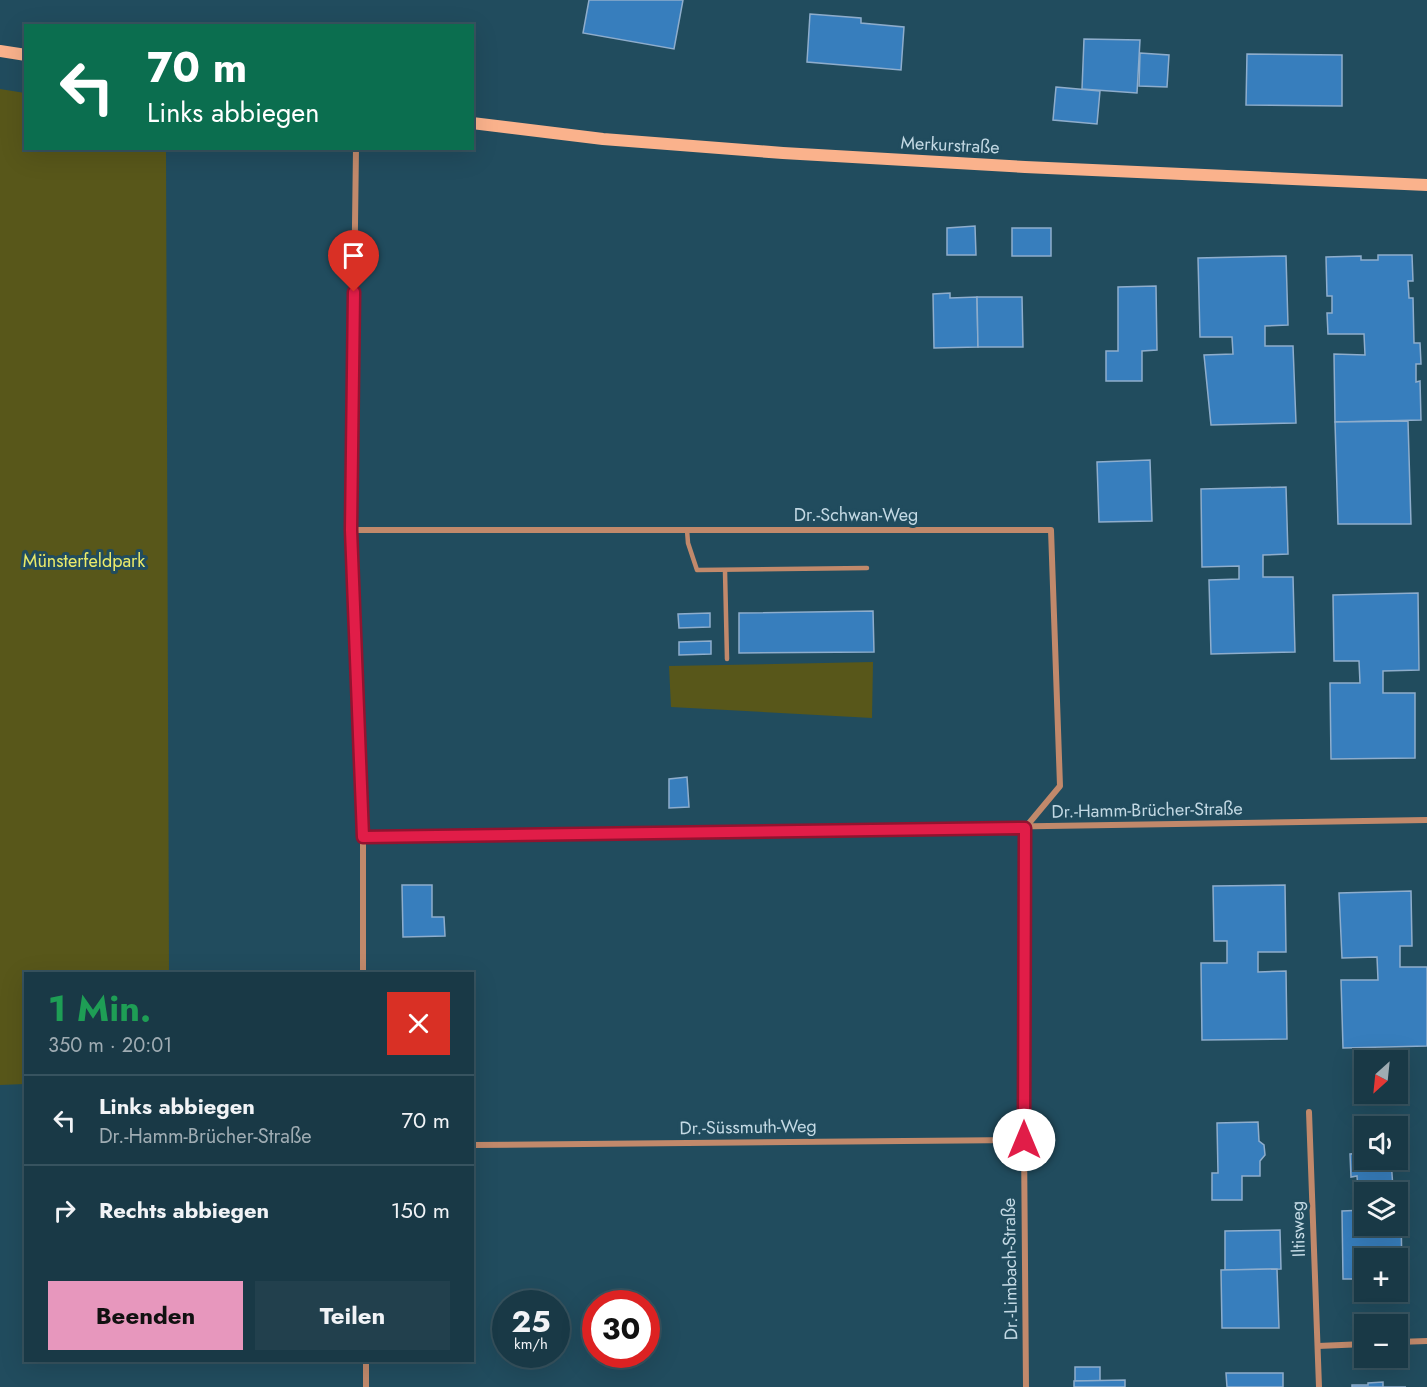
<!DOCTYPE html>
<html lang="de">
<meta charset="utf-8">
<style>
body{margin:0;font-family:Jost,sans-serif;background:#22404d;color:#f1f3f6;height:100vh;display:flex;flex-direction:column;font-size:22px;white-space:nowrap}
*{box-sizing:border-box;margin:0}
p{font-size:20px;color:#9facb3}
.icon{flex:none;width:33px;height:33px;fill:none;stroke:currentColor;stroke-width:2;stroke-linecap:round;stroke-linejoin:round}
.map{position:relative;flex:1;overflow:hidden}
.sheet{position:absolute;left:24px;top:972px;width:450px;height:390px;display:flex;flex-direction:column;background:#193946;border-radius:0px;box-shadow:0 6px 24px #0002,0 0 0 2px #37535f}
.sheet>*{flex:none}
.banner{position:absolute;left:24px;top:24px;width:450px;height:126px;border-radius:0px;box-shadow:0 6px 24px #0002,0 0 0 2px #37535f;background:#0b6e4f;color:#fff;overflow:hidden}
.needle{width:39px;rotate:207deg}
.fabs{position:absolute;left:1354px;top:1050px;display:grid;gap:12px}
.fabs a{display:grid;place-items:center;width:54px;height:54px;border-radius:0px;background:#193946;box-shadow:0 6px 24px #0002,0 0 0 2px #37535f;font-size:30px}
.speed{position:absolute;left:492px;top:1290px;display:flex;gap:12px;font-size:30px;font-weight:700;text-align:center}
.speed>*{display:grid;place-content:center;width:78px;height:78px;border-radius:50%;background:#193946;box-shadow:0 6px 24px #0002,0 0 0 2px #37535f;line-height:1}
.speed small{font-size:15px;font-weight:400}
.speed .limit{border:9px solid #d22;background:#fff;color:#111}
.pin{position:absolute;display:grid;place-items:center;width:51px;height:51px;color:#fff;margin:-62px -26px;border-radius:50% 50% 50% 0;rotate:-45deg;box-shadow:0 0 6px #0007}
.pin .icon{rotate:45deg}
.me{position:absolute;width:66px;margin:-33px;rotate:0deg;stroke-linejoin:round;filter:drop-shadow(0 0 4px #0008)}
.turn{display:flex;align-items:center;gap:21px;height:126px;padding:0 24px;font-size:27px}
.turn .icon{width:78px;height:78px;stroke-width:2.5}
.turn b{display:block;font-size:42px;line-height:51px}
.round{display:grid;place-items:center;flex:none;width:63px;height:63px;border-radius:0px;background:#22404d}
.head{display:flex;align-items:center;justify-content:space-between;height:102px;padding:0 24px}
h1{font-size:36px;font-weight:700;line-height:45px;color:#1e9e55}
.cta{display:flex;gap:12px;margin-top:auto;padding:12px 24px}
.cta a{flex:1;height:69px;border-radius:0px;background:#e797bd;color:#111;font-size:24px;font-weight:700;line-height:69px;text-align:center}
.cta a+a{background:#22404d;color:#f1f3f6}
ul{padding:0;list-style:none}
li{display:flex;align-items:center;gap:18px;height:90px;padding:0 24px;border-top:2px solid #37535f}
li div{flex:1}
li b{display:block;font-size:22px}
li em{font-style:normal}
.map>svg:first-child{display:block}
.green{fill:#58571a}
.building{fill:#377ebd;stroke:#8eadcc;stroke-width:1.5}
.lines{fill:none;stroke-linecap:round;stroke-linejoin:round}
.lane{stroke:#c1896b;stroke-width:4.5}
.street{stroke:#c1896b;stroke-width:6}
.secondary{stroke:#fab28c;stroke-width:12}
.route-casing{stroke:#92132f;stroke-width:15}
.route{stroke:#e11d48;stroke-width:10}
.labels{text-anchor:middle;stroke-width:6;stroke-linejoin:round;paint-order:stroke}
.street-label{font-size:18px;fill:#c3d9e4;stroke:#214c5e}
.park-label{font-size:18px;fill:#eceb69;stroke:#214c5e}
</style>
<div class="map">
<svg width="1427" height="1387" viewBox="0 0 1427 1387">
<rect width="100%" height="100%" fill="#214c5e"/>
<g class="green">
<path d="M0,89L25,93L26,148L166,149L169,973L26,974L25,1084L0,1085Z"/>
<path d="M873,662L872,718L671,707L669,666Z"/>
</g>
<g class="building">
<path d="M589,0H683L674,49L583,33Z"/>
<path d="M810,14L861,18V23L904,27L901,70L807,62Z"/>
<path d="M1084,39L1140,40L1137,93L1082,89Z"/>
<path d="M1140,53L1169,55L1167,87L1139,86Z"/>
<path d="M1247,54L1342,55V106L1246,105Z"/>
<path d="M1056,87L1100,91L1097,124L1053,120Z"/>
<path d="M975,226L976,255H947V228Z"/>
<rect x="1012" y="228" width="39" height="28"/>
<path d="M1378,255H1412L1413,281H1408L1409,298H1413L1414,343H1420L1421,364H1416V382L1420,381L1421,420L1335,422L1334,354L1365,355L1364,334H1328L1327,313H1332V296H1327L1326,257L1361,256V260H1378Z"/>
<path d="M1286,256L1288,325L1265,326V346H1293L1296,423L1211,425L1204,355L1233,354L1232,337H1200L1198,258Z"/>
<path d="M1156,286L1157,350L1142,351V381H1106V351H1118V287Z"/>
<path d="M950,293V298L977,297L978,347L934,348L933,294Z"/>
<path d="M977,297H1022L1023,347H978Z"/>
<path d="M1408,421L1411,524H1338L1335,422Z"/>
<path d="M1150,460L1152,521L1099,522L1097,462Z"/>
<path d="M1286,487L1288,554L1263,555V577H1293L1295,652L1211,654L1209,580L1239,579V566L1202,567L1201,489Z"/>
<path d="M1418,593L1419,670L1383,671V693H1415V758L1331,759L1330,683H1360L1359,661H1334L1333,595Z"/>
<path d="M873,611L874,652L739,653V613Z"/>
<path d="M710,613V627L679,628L678,614Z"/>
<path d="M711,641V654L679,655V642Z"/>
<path d="M687,777L689,807L669,808V779Z"/>
<path d="M402,885H432V917H444L445,936L403,937Z"/>
<path d="M1285,885L1286,952H1258V972L1286,971L1287,1039L1202,1040L1201,963H1227V941H1214L1213,886Z"/>
<path d="M1411,891L1412,946H1400V967H1427V1046L1343,1048L1341,980H1378L1377,957L1342,958L1339,893Z"/>
<path d="M1258,1122L1259,1141L1264,1145L1265,1155L1260,1161V1176H1242V1200H1212V1173H1218L1217,1123Z"/>
<path d="M1365,1153V1160H1391L1393,1188L1358,1190L1357,1176L1351,1177L1350,1154Z"/>
<path d="M1365,1210V1226H1398V1210H1401L1402,1278H1398V1258H1365V1279H1343L1342,1211Z"/>
<path d="M1280,1230L1281,1269L1225,1270V1231Z"/>
<path d="M1277,1269L1279,1328H1222L1221,1270Z"/>
<rect x="1075" y="1367" width="25" height="14"/>
<path d="M1226,1373H1283V1387H1227Z"/>
<path d="M1125,1380V1387H1074V1381Z"/>
<path d="M1383,1382V1387H1406H1352V1385H1368V1383Z"/>
</g>
<g class="lines">
<g class="lane">
<path d="M687,530L688,543L697,570L867,568"/>
<path d="M725,571L727,659"/>
</g>
<g class="street">
<path d="M356,148L351,530L363,837V974"/>
<path d="M351,530H1051L1060,786L1025,828"/>
<path d="M1025,828L1024,1140L1026,1387"/>
<path d="M363,837L1427,820"/>
<path d="M1309,1112L1319,1387"/>
<path d="M472,1145L1024,1140"/>
<path d="M1398,1342L1427,1341"/>
<path d="M1318,1346L1365,1344"/>
<path d="M366,1360V1387"/>
</g>
<g class="secondary">
<path d="M0,51L26,55"/>
<path d="M472,123L603,139L783,153L1025,167L1427,185"/>
</g>
</g>
<g class="lines">
<g class="route-casing">
<path id="route" d="M354,292L351,530L363,837L1025,828L1024,1140"/>
</g>
<use href="#route" class="route"/>
</g>
<g class="labels">
<g class="street-label">
<text transform="translate(950 145) rotate(3)" y="6">Merkurstraße</text>
<text x="856" y="521">Dr.-Schwan-Weg</text>
<text transform="translate(1147 810) rotate(-1)" y="6">Dr.-Hamm-Brücher-Straße</text>
<text transform="translate(748 1127) rotate(-1)" y="6">Dr.-Süssmuth-Weg</text>
<text transform="translate(1298 1229) rotate(-92)" y="6">Iltisweg</text>
<text transform="translate(1010 1269) rotate(-91)" y="6">Dr.-Limbach-Straße</text>
</g>
<g class="park-label">
<text x="84" y="567">Münsterfeldpark</text>
</g>
</g>
</svg>
<div class="fabs">
<a><svg class="needle" viewBox="-14 -14 28 28"><path d="M0-13l5 13h-10z" fill="#e53935"/><path d="M0 13l5-13h-10z" fill="#9facb3"/></svg></a>
<a><svg class="icon" aria-label="sound" viewBox="0 0 24 24"><path d="M4 9h4l5-4v14l-5-4H4zM17 9q2 3 0 6"/></svg></a>
<a><svg class="icon" aria-label="layers" viewBox="0 0 24 24"><path d="M12 4l9 5-9 5-9-5zM3 14l9 5 9-5"/></svg></a>
<a>+</a>
<a>−</a>
</div>
<div class="speed"><div>25<small>km/h</small></div><div class="limit">30</div></div>
<div class="pin" style="left:354px;top:292px;background:#d93025"><svg class="icon" aria-label="arrive" viewBox="0 0 24 24"><path d="M6 21V4h12l-3 4 3 4H6"/></svg></div>
<svg class="me" style="left:1024px;top:1140px" viewBox="-20 -20 40 40"><circle r="19" fill="#fff"/><path d="M0-13L10 11 0 6-10 11z" fill="#e11d48"/></svg>
<div class="banner">
<div class="turn"><svg class="icon" aria-label="left" viewBox="0 0 24 24"><path d="M17 20v-9H6M10 6l-5 5 5 5"/></svg><div><b>70 m</b>Links abbiegen</div></div>
</div>
<section class="sheet">
<div class="head"><div><h1>1 Min.</h1><p>350 m · 20:01</p></div><a class="round" style="background:#d93025;color:#fff"><svg class="icon" aria-label="close" viewBox="0 0 24 24"><path d="M6 6l12 12M18 6L6 18"/></svg></a></div>
<ul>
<li><svg class="icon" aria-label="left" viewBox="0 0 24 24"><path d="M17 20v-9H6M10 6l-5 5 5 5"/></svg><div><b>Links abbiegen</b><p>Dr.-Hamm-Brücher-Straße</p></div><em>70 m</em></li>
<li><svg class="icon" aria-label="right" viewBox="0 0 24 24"><path d="M7 20v-9h11M14 6l5 5-5 5"/></svg><div><b>Rechts abbiegen</b></div><em>150 m</em></li>
</ul>
<div class="cta"><a>Beenden</a><a>Teilen</a></div>
</section>
</div>
